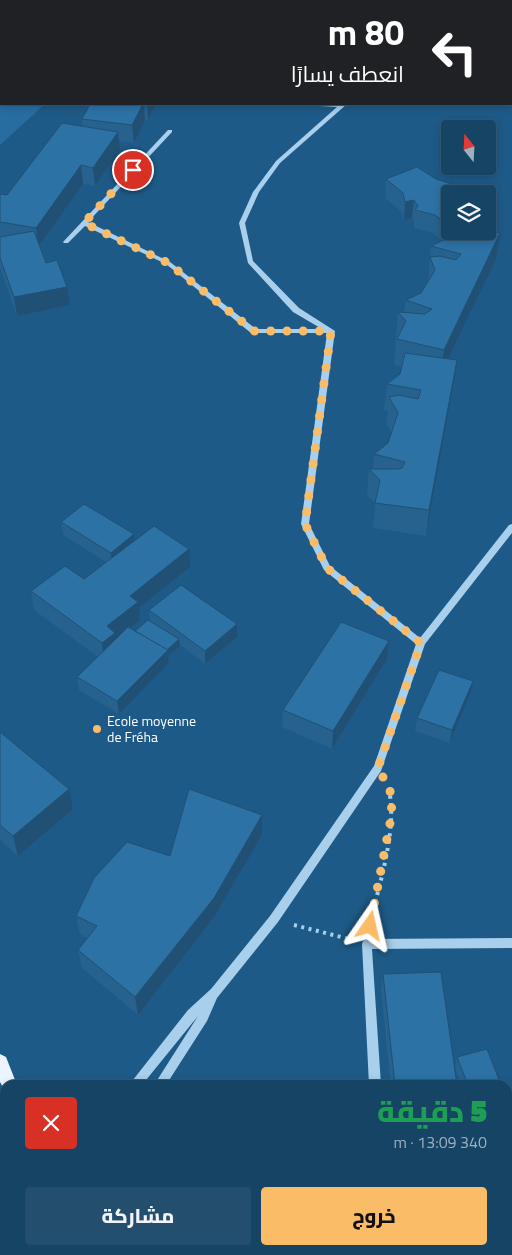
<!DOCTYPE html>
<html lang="ar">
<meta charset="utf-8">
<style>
body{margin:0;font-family:"Titillium Web",Cairo,sans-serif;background:#234e6e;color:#f1f3f6;direction:rtl;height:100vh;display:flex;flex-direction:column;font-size:19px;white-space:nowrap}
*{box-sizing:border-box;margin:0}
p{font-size:16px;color:#9eb0bf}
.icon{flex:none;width:28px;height:28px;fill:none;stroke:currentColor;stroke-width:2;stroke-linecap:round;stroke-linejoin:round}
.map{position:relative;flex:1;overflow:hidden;direction:ltr}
.drawer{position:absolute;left:0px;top:1080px;width:512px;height:175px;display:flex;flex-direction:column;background:#164465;border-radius:15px 15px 0 0;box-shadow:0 2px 8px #0003,0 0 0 1px #355c79;direction:rtl}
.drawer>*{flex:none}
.banner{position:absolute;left:0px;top:0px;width:512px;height:105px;box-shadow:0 2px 8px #0003,0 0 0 1px #355c79;direction:rtl;background:#202124;color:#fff;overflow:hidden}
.needle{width:32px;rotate:342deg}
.controls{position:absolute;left:441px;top:120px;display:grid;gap:10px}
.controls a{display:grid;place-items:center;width:55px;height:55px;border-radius:5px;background:#164465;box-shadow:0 2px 8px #0003,0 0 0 1px #355c79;font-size:25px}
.pin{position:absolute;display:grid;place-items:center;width:42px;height:42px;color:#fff;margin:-21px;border:2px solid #fff;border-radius:50%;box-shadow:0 1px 5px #0007}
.me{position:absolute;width:55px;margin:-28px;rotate:11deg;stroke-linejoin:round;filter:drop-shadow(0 0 4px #0008)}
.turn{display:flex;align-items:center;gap:18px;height:105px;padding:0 25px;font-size:22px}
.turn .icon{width:65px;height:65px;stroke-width:2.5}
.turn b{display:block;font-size:35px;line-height:42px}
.round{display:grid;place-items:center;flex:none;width:52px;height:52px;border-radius:5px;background:#234e6e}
.summary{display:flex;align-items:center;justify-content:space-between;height:85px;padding:0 25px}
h1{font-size:30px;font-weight:800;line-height:38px;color:#1e9e55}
.primary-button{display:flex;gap:10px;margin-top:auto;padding:10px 25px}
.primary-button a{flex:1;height:58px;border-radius:5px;background:#fabc67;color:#111;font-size:20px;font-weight:800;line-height:58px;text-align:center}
.primary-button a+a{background:#234e6e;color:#f1f3f6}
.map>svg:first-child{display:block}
.green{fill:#286da0}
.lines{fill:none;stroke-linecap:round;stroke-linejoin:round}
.path{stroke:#a8cfeb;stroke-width:4;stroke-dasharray:3 4.5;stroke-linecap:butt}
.minor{fill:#a8cfeb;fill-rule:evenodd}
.major{fill:#ecf5fe;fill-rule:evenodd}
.wall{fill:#27628e}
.shaded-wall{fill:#205074}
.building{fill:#2d72a5;stroke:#205074}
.route{stroke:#fabc67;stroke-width:9;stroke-dasharray:0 16.2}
.poi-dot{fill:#fabc67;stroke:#1e5a87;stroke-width:2}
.labels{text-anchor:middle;stroke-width:5;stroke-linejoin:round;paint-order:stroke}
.poi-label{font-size:14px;fill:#fff;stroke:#1e5a87;text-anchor:start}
</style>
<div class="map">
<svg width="512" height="1255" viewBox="0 0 512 1255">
<rect width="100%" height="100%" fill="#1e5a87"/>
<path class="green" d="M0,46L1,104H45L0,145Z"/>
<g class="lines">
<g class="path">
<path d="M370,924C379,884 399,826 388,786"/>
<path d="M294,925L349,939"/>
</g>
<g class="minor">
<rect x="404" y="0" width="6" height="1"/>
<rect x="0" y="43" width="1" height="4"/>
<path d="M317,104H347L280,163L259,192L245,223L253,261L299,308L335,331L309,524L330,566L420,638L509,525L512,524V533L425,644L381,771L278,922L217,998L207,1021L166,1085H154L198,1016L142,1085H129L188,1010L211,989L270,916L374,766L416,644L324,570L301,524L327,333H251L166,264L85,226L68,243H64L63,242L168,130H172V132L88,222L170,262L256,329H322L293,312L248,263L239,223L253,192L276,161L337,107L320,106Z"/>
<path d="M512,938V948L372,949L381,1085H369L362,944L363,941L367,939Z"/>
<rect x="378" y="1250" width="12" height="5"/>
</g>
<g class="major">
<path d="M0,1054L6,1057L17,1085H5V1091L0,1082Z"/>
<path d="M71,1250H89L91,1255H73Z"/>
<path d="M103,1250H121L120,1255H102Z"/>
</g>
</g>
<g class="wall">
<rect x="0" y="13" width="1" height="27"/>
<path d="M511,23H512V104H509H511Z"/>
<path d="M90,104H156L148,120H145L134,143L119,141L120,150L95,186L83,184L39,245L46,263L70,305L17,316L0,268V195H7L83,126L82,119Z"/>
<path d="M448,130H450V145H446Z"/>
<path d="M488,133L496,134L494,148H488Z"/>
<path d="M386,179L451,191L454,192H469V194H450L496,259L448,359L453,386L426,536L373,528L375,503L367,495L369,469H373L374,454L388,443L391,432L386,423L388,411L384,410L387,384L400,374L402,367L394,365L398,312H404L406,300L421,293L428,282L431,246L442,241L433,233L414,228V221L412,218L404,220L401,211L385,198Z"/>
<path d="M61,522L134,534V541L190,567L139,608L140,620L129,628L135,631L150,621L149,610L237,624V637L205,664L180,645V646L168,656L169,663L119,714L79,690L77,677L98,657L34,610L31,591L84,579L106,562L63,535Z"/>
<path d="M389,641L387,659L332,749L282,727L283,710Z"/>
<path d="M470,694L450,743L415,731L417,718Z"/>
<path d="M0,732L73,809L18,856L0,840Z"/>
<path d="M262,835L214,917L138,1015L82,968L78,950L87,938L80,934L76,916L170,856Z"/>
<path d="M383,974L457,1085H391L381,990Z"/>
<path d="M457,1057L501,1085H461L455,1067Z"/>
<path d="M508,1100L512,1101V1180L508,1168Z"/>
<path d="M508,1194V1200H512V1245L508,1246Z"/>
<path d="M398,1250H495L496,1255H399Z"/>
</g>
<g class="shaded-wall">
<path d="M143,104H144L145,120L134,143L132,125Z"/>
<path d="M147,104H156L148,120Z"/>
<path d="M118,132L120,150L95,186L93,168Z"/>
<path d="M81,165L83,184L38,247L36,228Z"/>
<path d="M452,184L450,194L446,189Z"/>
<path d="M414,200L412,218L404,220L405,202Z"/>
<path d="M450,225V231L447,244L449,226Z"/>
<path d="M500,233L496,259L440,376L444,350Z"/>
<path d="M67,287L70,305L17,316L14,297Z"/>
<path d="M457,360L453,386L426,536L429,510Z"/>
<path d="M134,534L135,547L113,566L111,553Z"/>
<path d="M189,549L190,567L139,608L140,620L116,639L104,661L102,643L107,626L130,596Z"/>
<path d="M237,624V637L205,664V651Z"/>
<path d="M179,639L180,646L168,656L169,663L119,714L117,701Z"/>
<path d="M389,641L387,659L332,749L333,731Z"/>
<path d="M473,681L470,694L450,743L452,730Z"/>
<path d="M69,789L73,809L18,856L13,836Z"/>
<path d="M262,815V835L214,917L138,1015L135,997Z"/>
</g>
<g class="building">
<path d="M123,0H152L153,1H123Z"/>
<path d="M251,0H324V1H250Z"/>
<rect x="0" y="13" width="1" height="15"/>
<rect x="511" y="23" width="1" height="47"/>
<rect x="511" y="76" width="1" height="15"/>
<path d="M90,104H143L132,125L82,119Z"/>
<path d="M62,123L118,132L93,168L81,165L36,228L0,222V195L1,194L7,195Z"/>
<path d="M448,130H450V138H446Z"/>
<path d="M488,133L496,134L495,142L488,141Z"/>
<path d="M417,167L436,179L452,184L446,189L454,192H469L468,194H450V225L449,226L435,215L415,210L418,206L414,200L405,202L403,193L386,179Z"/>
<path d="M488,230L500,233L444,350L397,339L406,321L398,312L425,314L432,309L406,300L421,293L435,270L430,257L440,256L456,260L461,254L431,246L446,239L450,231H488Z"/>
<path d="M34,231L46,263L57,260L67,287L14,297L0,258V237Z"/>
<path d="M405,353L457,360L429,510L375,503L380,480L369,469H398L402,468L405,462L374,454L388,443L398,413L389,397L399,395L418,399L421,390L387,384L400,374Z"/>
<path d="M84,504L134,534L111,553L61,522Z"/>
<path d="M154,526L189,549L130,596L138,602L107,626L115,633L102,643L31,591L65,566L84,579Z"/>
<path d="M181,585L237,624L205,651L149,610Z"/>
<path d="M148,620L179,639L167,650L135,631Z"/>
<path d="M341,622L389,641L333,731L283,710Z"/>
<path d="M128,627L168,650L117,701L77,677Z"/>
<path d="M439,670L473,681L452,730L417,718Z"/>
<path d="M0,732L69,789L13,836L0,825Z"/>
<path d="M189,789L262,815L214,898L135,997L78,950L97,926L76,916L94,878L127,842L170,856Z"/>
<path d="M441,972L457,1085H395L383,974Z"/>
<path d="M487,1049L501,1085H468L457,1057Z"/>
<path d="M508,1100V1101L511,1100L512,1101V1161L508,1149Z"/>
<path d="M508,1194V1200H512V1234H508Z"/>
<path d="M403,1250H495L496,1255H403Z"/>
</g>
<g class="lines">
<path class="route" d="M133,170L84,223L168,263L254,331H331L305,524L327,568L421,643L378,768L390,790L392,813L370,926"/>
</g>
<circle class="poi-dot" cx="97" cy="729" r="5"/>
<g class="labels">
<g class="poi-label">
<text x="107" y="726">Ecole moyenne<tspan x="107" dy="16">de Fréha</tspan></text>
</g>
</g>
</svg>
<div class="controls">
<a><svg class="needle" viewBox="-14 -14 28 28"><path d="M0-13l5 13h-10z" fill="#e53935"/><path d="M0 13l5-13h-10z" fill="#9eb0bf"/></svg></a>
<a><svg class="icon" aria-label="layers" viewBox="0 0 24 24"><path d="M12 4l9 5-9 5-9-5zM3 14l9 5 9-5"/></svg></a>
</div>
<div class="pin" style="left:133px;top:170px;background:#d93025"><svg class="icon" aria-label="arrive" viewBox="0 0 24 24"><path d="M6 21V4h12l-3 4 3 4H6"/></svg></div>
<svg class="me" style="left:370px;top:926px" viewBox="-20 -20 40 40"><path d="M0-17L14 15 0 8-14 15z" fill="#fabc67" stroke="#fff" stroke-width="4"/></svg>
<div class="banner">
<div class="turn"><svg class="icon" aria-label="left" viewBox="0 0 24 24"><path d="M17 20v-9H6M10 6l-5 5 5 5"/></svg><div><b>80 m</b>انعطف يسارًا</div></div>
</div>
<section class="drawer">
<div class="summary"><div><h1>5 دقيقة</h1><p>340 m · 13:09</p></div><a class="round" style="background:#d93025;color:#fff"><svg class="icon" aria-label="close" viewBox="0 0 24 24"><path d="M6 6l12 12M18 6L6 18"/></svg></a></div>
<div class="primary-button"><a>خروج</a><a>مشاركة</a></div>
</section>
</div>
